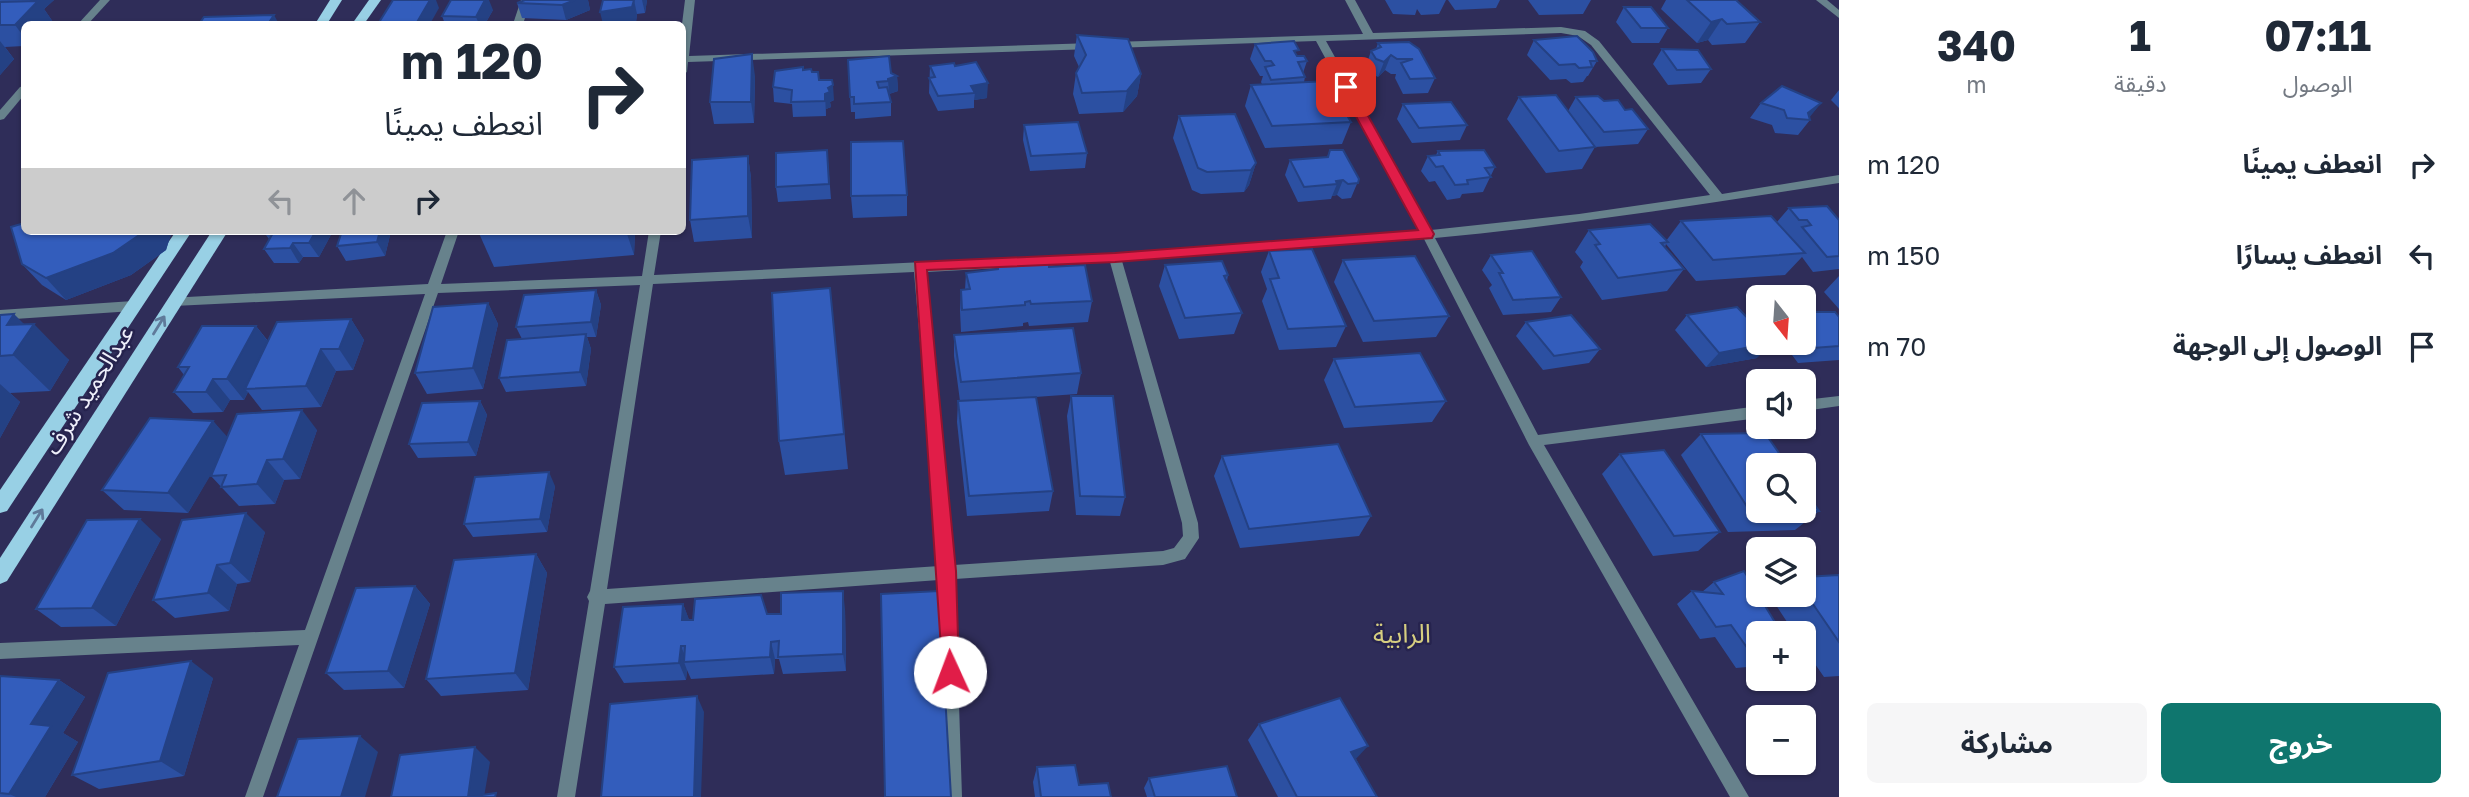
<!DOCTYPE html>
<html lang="ar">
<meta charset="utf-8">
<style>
body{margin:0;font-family:"Golos Text","Noto Sans Arabic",sans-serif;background:#f6f6f7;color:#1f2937;direction:rtl;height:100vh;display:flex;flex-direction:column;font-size:26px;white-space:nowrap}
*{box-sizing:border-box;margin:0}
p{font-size:23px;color:#747a83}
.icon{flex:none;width:38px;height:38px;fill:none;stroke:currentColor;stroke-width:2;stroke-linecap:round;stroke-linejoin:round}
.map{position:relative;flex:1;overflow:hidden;direction:ltr}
.side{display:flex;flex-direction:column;background:#fff;width:630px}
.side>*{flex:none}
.guide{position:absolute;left:21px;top:21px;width:665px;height:214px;border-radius:10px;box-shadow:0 2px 5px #0004;direction:rtl;background:#fff;color:#1f2937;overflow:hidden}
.needle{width:46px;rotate:163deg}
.buttons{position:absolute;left:1746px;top:285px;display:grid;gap:14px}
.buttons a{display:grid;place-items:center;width:70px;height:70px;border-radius:10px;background:#fff;box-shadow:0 2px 5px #0004;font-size:35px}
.pin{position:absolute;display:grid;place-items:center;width:60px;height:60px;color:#fff;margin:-30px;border-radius:14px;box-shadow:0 4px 10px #0006}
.me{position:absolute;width:77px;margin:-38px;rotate:358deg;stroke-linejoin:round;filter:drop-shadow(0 0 5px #0008)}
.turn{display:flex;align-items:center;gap:24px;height:147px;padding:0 28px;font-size:32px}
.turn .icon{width:91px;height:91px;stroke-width:2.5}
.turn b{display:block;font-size:49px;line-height:60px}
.lanes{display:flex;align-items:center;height:66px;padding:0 28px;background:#0003;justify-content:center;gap:35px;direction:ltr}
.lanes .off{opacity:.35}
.eta{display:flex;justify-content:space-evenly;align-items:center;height:119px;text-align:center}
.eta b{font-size:42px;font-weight:700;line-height:49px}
.button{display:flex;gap:14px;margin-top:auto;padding:14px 28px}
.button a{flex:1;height:80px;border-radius:10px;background:#0f766e;color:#fff;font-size:28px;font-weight:700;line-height:80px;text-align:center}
.button a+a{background:#f6f6f7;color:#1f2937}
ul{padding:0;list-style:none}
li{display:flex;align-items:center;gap:21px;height:91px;padding:0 28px}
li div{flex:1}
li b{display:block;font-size:26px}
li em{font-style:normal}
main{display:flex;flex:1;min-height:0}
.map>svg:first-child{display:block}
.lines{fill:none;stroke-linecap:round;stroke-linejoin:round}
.minor{fill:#67828c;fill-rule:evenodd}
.primary{fill:#98d0e5;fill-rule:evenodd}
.wall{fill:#2c50a2}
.shaded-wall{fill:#244184}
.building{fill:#335dbc;stroke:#244184;stroke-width:2}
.oneway{stroke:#5f7a9a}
.route{fill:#e11d48;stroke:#92132f;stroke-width:2}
.labels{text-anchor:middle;stroke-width:5;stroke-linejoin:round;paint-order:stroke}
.street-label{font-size:23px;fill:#eeeffa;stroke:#26234e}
.quarter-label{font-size:26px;fill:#d6ce80;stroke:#26234e}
</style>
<main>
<section class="side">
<div class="eta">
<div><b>07:11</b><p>الوصول</p></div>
<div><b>1</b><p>دقيقة</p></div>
<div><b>340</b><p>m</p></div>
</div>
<ul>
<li><svg class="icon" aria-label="right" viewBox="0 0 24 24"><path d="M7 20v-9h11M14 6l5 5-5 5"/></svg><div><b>انعطف يمينًا</b></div><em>120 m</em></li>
<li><svg class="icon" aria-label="left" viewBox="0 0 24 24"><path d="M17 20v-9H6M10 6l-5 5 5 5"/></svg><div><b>انعطف يسارًا</b></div><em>150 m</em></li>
<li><svg class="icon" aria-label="arrive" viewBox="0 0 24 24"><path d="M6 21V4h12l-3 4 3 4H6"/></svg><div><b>الوصول إلى الوجهة</b></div><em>70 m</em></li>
</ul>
<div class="button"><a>خروج</a><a>مشاركة</a></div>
</section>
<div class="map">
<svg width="1839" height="797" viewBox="0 0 1839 797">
<rect width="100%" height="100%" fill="#2f2d59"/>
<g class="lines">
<g class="minor">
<path d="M100,0H110L88,24H78Z"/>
<path d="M521,0H531L523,24H513Z"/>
<path d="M685,0H695L689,56L1093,43L1098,46L1093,49L688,62L687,72L682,75V24Z"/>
<path d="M1345,0H1355L1373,33L1561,27L1585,31L1599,41L1722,194L1839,175V183C1705,204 1571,225 1435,238L1538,435L1759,406V418L1544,445L1749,797H1730L1529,445L1424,239L1122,261L1198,523L1199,538L1185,559L1163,565L955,579L962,797H944L939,580L605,604L575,797H557L589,601L587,597L590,591L640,285L438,293L263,797H245L299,645L0,659V643L305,630L425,294L174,306L168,301L169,298L428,284L447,231H459L441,284L642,276L649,231H661L654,275L1111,253L1419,231L1316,41L1113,48L1108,45L1113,42L1363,34ZM1561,33L1578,36L1591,45L1710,195L1579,214L1431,230L1326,41ZM1110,262L1182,523L1183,536L1174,548L1163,551L954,565L927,272ZM914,272L939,566L607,589L653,284Z"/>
<path d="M1816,0H1827L1839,10V18Z"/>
<path d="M24,86V95L4,119L0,120V110L20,87Z"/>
<path d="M133,301L139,306L133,311L0,320V310Z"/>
<path d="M1839,396V406L1804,411V400Z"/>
</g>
<g class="primary">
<path d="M330,0H342L327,24H315Z"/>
<path d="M369,0H381L364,24H352Z"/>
<path d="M176,231H192L7,511L0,513V490Z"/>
<path d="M212,231H228L7,581L0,584V558Z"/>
</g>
</g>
<g class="wall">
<path d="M0,0H54L44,9L53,22L51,24H24V46L5,47L14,59L0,75Z"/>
<path d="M525,0H588L590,10L566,20L522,18L517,3Z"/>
<path d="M603,0H647L645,13L637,14L636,22L603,24Z"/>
<path d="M1385,0H1446L1439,14L1421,15L1417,9L1415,15L1393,14Z"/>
<path d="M1448,0H1500L1496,8L1455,10Z"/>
<path d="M1528,0H1591L1583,14L1539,15Z"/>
<path d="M1666,0H1736L1760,22L1745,43L1712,45L1708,40L1697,43L1661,9Z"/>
<path d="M1624,7L1668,28L1659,43H1632L1616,22Z"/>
<path d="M493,10L485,24H445L442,16Z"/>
<path d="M1077,35L1141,74L1137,96L1123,112L1079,114L1073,94L1076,73L1079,67L1074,56Z"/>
<path d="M1534,40L1597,61L1588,76H1587L1583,82L1571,83L1566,79L1550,80L1527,55Z"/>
<path d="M1409,42L1435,78L1428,93L1403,94L1395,78L1396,74H1391L1385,70L1378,77L1370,73L1366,66L1371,51L1376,49L1378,43Z"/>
<path d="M1255,44L1298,56L1307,61L1303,73L1305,77L1304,82L1351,122L1342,144L1265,148L1245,106L1251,85L1262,84L1261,82L1263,76H1260L1250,59Z"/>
<path d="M1662,49L1711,69L1701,83L1668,85L1653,64Z"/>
<path d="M848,60L897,76L898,91L889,94L891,102V116L855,119V112H851Z"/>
<path d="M930,66H955L987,98L974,100V108L938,111L929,93Z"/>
<path d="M803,70L812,72L834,100L830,102L831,107L826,109V116L793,117L792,104L774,102L773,87Z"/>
<path d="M755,76L754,123L714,124L710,102Z"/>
<path d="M1839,90V108L1831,100Z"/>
<path d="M1519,97L1568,111L1576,97L1604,101L1625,110L1648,129L1638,144L1595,147L1582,169L1546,173L1507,119Z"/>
<path d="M1761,103H1821L1809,117L1810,120L1798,135L1775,133L1772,125L1750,118Z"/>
<path d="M1403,104L1467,125L1460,140L1412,143L1397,119Z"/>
<path d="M1179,116L1256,163L1249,185L1244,192L1201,194L1192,190L1173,138Z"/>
<path d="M1024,125L1087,153L1085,168L1030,171L1023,140Z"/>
<path d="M827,150L831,199L778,202L776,187Z"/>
<path d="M1330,150L1359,179L1351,198L1342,199L1337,195L1332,196L1331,199L1298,202L1285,175L1290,160L1327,157Z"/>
<path d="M1438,151L1495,167L1483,192L1462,194L1460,198L1447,200L1435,181L1429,182L1421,171L1428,156L1436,155Z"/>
<path d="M748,156L751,178L752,238L694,242L690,220Z"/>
<path d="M907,195V216L853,218L851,196Z"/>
<path d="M1789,208L1839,220V269L1813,272L1802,257L1785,275L1696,281L1666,244L1665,247L1684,269L1667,291L1602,300L1580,267L1583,262L1575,252L1589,230L1666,241L1681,221L1777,222Z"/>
<path d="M24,231H172L166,250L131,275L66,300L42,285L22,264Z"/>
<path d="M263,231H333L319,257H303L299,263H274L264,249L269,239Z"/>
<path d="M391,231L385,256L346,261L337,246Z"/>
<path d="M478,231H635L634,255L494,267Z"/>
<path d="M1269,251L1346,326L1336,347L1279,350L1262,301L1267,289L1261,272Z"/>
<path d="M1491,255L1561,297L1551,312L1503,315L1489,288L1492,285L1482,270Z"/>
<path d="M1343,260L1449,316L1436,337L1363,342L1334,282Z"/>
<path d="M1165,265L1228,275L1227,281L1242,313L1234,334L1179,339L1159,286Z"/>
<path d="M998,266L1049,267L1092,301L1088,322L1029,326L1028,322L1023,323V326L961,332L960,311L961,290H965L966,273L997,269Z"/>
<path d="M1839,276V309L1824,292Z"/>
<path d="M830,288L848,469L785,475L779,441Z"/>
<path d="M596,290L601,305L596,337H587L591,349L586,386L506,392L499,378L522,339L516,327Z"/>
<path d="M488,303L498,324L483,389L427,394L415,373Z"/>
<path d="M1804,312L1839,317V360L1798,363L1783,343H1804Z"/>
<path d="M0,315L24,324L69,360L50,391L10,393L20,402L0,438Z"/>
<path d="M1687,315L1757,358L1706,367L1675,330Z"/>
<path d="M351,319L364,340L353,370L336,371L321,407L262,410L248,392L244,400H230L223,412L193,413L174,392L184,375L178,367L256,326L268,341Z"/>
<path d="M1526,322L1600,349L1589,363L1543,370L1516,336Z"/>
<path d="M954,335L1081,373L1077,394L1021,398L1053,491L1049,511L967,516L957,422L958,401H960L954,356Z"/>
<path d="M1334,359L1446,401L1432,422L1344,428L1324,380Z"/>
<path d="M1071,396L1125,497L1120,516L1076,515L1067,416Z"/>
<path d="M480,401L487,415L476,456L418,458L409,444Z"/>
<path d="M213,421L227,438L317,430L300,479L284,480L275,504L239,506L211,476L213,470L188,513L124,510L102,490Z"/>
<path d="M1701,434L1819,511L1795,530L1728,532L1681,455Z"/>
<path d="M1620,454L1720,532L1698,551L1653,556L1602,474Z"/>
<path d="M1222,456L1371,516L1359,536L1240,548L1214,476Z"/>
<path d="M555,486L547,532L473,537L464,524Z"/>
<path d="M265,532L250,582L237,584L229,611L175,618L153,600Z"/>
<path d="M161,539L116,626L61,627L36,609Z"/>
<path d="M536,554L547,573L528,690L441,696L426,679Z"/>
<path d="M1839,575V676L1824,677L1804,648V634H1795L1770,596L1771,595H1804V577Z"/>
<path d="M1714,582L1759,634V666L1736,668L1715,637L1700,639L1677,604L1692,591L1702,592Z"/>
<path d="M415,586L430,604L404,688L344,690L326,673Z"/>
<path d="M683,604L689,620L845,609L846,671L783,674L779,659H775L774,674L691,679L687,670L686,680L624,683L614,667Z"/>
<path d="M0,676L59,680L85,697L63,733L78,742L45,797H0Z"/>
<path d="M213,678L184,776L99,789L72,775Z"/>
<path d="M1259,724L1356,759L1377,797H1278L1248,740Z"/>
<path d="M1037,767L1079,785L1111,797H1035L1033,782Z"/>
<path d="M1149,778L1237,797H1147L1144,788Z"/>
</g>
<g class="shaded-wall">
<path d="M30,0H54L44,9L53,22L51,24H24V37L15,25L34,5Z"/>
<path d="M430,0H436L439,8L430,24H416Z"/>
<path d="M485,0H489L493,10L485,24H479L476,17Z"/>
<path d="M575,0H588L590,10L566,20L562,5Z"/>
<path d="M634,0L637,14L636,22L618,24H603L600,12Z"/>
<path d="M642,0H647L645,13Z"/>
<path d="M274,15L279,24H268Z"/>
<path d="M1722,19L1708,40L1697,43L1711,22Z"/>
<path d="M0,41L14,59L0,75Z"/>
<path d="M752,54L755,76L754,123L751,102Z"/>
<path d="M1391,55L1385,70L1378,77L1384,62Z"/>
<path d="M1141,74L1137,96L1123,112L1127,91Z"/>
<path d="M897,76L898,91L889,94L888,79Z"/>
<path d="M988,83L987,98L974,100L975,93L971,86Z"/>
<path d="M833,85L834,100L830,102L831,107L826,109V116L825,94L828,88Z"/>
<path d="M1821,103L1809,118L1808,113Z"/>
<path d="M748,156L751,178L752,238L748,216Z"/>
<path d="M1256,163L1249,185L1244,192L1251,170Z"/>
<path d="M1343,180L1337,195L1332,196L1337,184L1336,181Z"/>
<path d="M145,231H172L166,250L131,275L66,300L46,278Z"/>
<path d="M316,231H333L319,257L309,243Z"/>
<path d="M380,231H391L385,256L377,242Z"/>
<path d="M626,231H635L634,255Z"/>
<path d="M293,243L303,257L299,263L290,248Z"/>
<path d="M596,290L601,305L596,337L591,322Z"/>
<path d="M488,303L498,324L483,389L473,368Z"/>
<path d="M14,314L30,330L34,324L69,360L50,391L13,355L7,325Z"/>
<path d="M351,319L364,340L353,370L339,349Z"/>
<path d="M256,326L272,347L245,389L248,392L244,400L227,379Z"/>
<path d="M586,334L591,349L586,386L580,372Z"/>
<path d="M1772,343L1757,358L1706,367L1719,353Z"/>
<path d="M321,349L336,371L321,407L306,386Z"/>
<path d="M213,379L230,400L223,412L206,392Z"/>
<path d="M0,384L20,402L0,438Z"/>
<path d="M480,401L487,415L476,456L468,442Z"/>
<path d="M302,410L317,430L300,479L283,459Z"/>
<path d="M213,421L231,441L188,513L168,493Z"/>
<path d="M267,460L284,480L275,504L257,484Z"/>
<path d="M549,472L555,486L547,532L540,519Z"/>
<path d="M246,513L265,532L250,582L230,563Z"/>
<path d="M140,519L161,539L116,626L92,608Z"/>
<path d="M536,554L547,573L528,690L515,673Z"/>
<path d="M217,565L237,584L229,611L208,593Z"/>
<path d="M415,586L430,604L404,688L388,671Z"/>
<path d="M843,591L845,609L846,671L843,654Z"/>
<path d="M683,604L690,622L682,620Z"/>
<path d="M771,642L775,659L774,674L770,657Z"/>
<path d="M681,646L687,661L684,662L687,670L686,680L679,663Z"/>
<path d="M191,661L213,678L184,776L160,761Z"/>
<path d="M59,680L85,697L63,733L78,742L45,797H16L9,794L31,724Z"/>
<path d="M697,696L704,712L701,797H694Z"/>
<path d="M360,736L378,752L365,797H341Z"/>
<path d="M1368,746L1354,761L1351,752Z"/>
<path d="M475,747L490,762L484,797H468Z"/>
</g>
<g class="building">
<path d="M393,0H430L416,24H378Z"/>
<path d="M451,0H485L476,17L442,16Z"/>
<path d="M525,0H575L562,5L517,3Z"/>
<path d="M603,0H634L632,7L600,12Z"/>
<path d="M1687,0H1736L1760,22L1727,24L1722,19L1711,22Z"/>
<path d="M38,1L15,25H0V2Z"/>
<path d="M1624,7H1651L1668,28H1641Z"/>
<path d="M274,15L268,24H199L204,17Z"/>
<path d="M638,23V24H609Z"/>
<path d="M1077,35L1128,39L1141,74L1127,91L1082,93L1076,73L1086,55Z"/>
<path d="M1577,36L1593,52L1597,61H1590L1592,67L1579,68L1575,64L1559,65L1534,40Z"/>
<path d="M1294,41L1299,50L1294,51L1297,56H1304L1307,61L1298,62L1305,77L1271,80L1265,67L1274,65L1271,61H1265L1255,44Z"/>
<path d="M1409,42L1419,49L1435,78L1410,79L1401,63L1413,59H1397L1391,55L1384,62L1376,59L1371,51L1381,47L1378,43Z"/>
<path d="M1662,49L1698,50L1711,69L1677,70Z"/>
<path d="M752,54L751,102H710L714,59Z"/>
<path d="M889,56L891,73L897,76L888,79V81L877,82L879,88L887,87L891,102L854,104V97H850L848,60Z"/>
<path d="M976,62L988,83L971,86L975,93L938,96L929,78L935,77L930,66L954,63L955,66Z"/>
<path d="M803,67V70L811,69L812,72H818L819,80H832L833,85L828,88L830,92L825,94V101L791,102L792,90L773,87L775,71Z"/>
<path d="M1327,81L1351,122L1272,126L1251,85Z"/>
<path d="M1782,86L1821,103L1808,113L1810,120L1787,118L1784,110L1761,103Z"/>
<path d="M1556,95L1595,147L1559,151L1519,97Z"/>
<path d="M1598,96L1604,101L1618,100L1625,110L1632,109L1648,129L1604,132L1576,97Z"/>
<path d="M1451,102L1467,125L1419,128L1403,104Z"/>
<path d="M1235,114L1256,163L1251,170L1207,172L1198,168L1179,116Z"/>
<path d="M1078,122L1087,153L1031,156L1024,125Z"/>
<path d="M903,141L907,195L851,196V142Z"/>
<path d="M827,150L829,184L776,187V153Z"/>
<path d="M1330,150H1343L1359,179L1358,183L1348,184L1343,180L1336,181L1337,184L1304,187L1290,160L1328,157Z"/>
<path d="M1484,150L1495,167L1485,168L1491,177L1467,180L1468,184L1455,185L1443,166L1436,167L1428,156L1440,155L1438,151Z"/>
<path d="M748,156V216L690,220L692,160Z"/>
<path d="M1827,206L1839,220V256L1827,257L1802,227L1811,225L1807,220H1799L1789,208Z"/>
<path d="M1771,216L1805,253L1713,260L1681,221Z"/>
<path d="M24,223V231H145L113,253L46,278L22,264L11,227Z"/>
<path d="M1650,224L1668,242L1661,243L1684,269L1618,278L1595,245L1600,244L1589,230Z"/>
<path d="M274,231H316L309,243H293L290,248L264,249Z"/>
<path d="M342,231H380L377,242L337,246Z"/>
<path d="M1312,249L1346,326L1288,329L1270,279L1279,278L1269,251Z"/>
<path d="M1532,251L1561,297L1513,300L1499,273H1503L1491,255Z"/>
<path d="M1415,256L1449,316L1374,321L1343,260Z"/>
<path d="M1222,261L1228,275L1224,276L1242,313L1185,318L1165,265Z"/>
<path d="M1049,263V267L1085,265L1092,301L1031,304L1030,301L1025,302V305L962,310L961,290L970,289L966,273L998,269V266Z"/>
<path d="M830,288L844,434L779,441L772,293Z"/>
<path d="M596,290L591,322L516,327L524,295Z"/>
<path d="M488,303L473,368L415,373L433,307Z"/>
<path d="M1737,307L1759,330V343H1772L1719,353L1687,315Z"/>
<path d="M1804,312H1835L1839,317V346L1813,348L1804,337Z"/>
<path d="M14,314L7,325L34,324L13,355L0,356V315Z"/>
<path d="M1571,315L1600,349L1554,356L1526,322Z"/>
<path d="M351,319L339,349H321L306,386L245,389L277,322Z"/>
<path d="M202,326H256L227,379H213L206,392H174L189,367H178Z"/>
<path d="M1073,328L1081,373L961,382L954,335Z"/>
<path d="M586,334L580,372L499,378L507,340Z"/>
<path d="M1420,353L1446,401L1355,407L1334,359Z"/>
<path d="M1071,396H1113L1125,497L1080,496Z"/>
<path d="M1036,397L1053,491L969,496L958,401Z"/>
<path d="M480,401L468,442L409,444L422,403Z"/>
<path d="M302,410L283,459L267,460L257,484L221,487L226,475L211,476L237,414Z"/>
<path d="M150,418L213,421L168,493L102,490Z"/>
<path d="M1765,433L1788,466H1759V511H1804V489L1819,511L1751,513L1701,434Z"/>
<path d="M1338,444L1371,516L1249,529L1222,456Z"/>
<path d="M1664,450L1720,532L1674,536L1620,454Z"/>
<path d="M549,472L540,519L464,524L475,477Z"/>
<path d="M246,513L230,563L217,565L208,593L153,600L182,520Z"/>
<path d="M140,519L92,608L36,609L87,520Z"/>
<path d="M536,554L515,673L426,679L454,560Z"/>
<path d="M1744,571L1782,634H1759V656H1753L1731,625L1716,627L1692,591L1723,594L1714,582Z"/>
<path d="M1839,575V642L1804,591V577Z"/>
<path d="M415,586L388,671L326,673L356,588Z"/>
<path d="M843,591V654L778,657L779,641L771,642L770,657L684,662L685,646H681L679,663L614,667L623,607L683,604L682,620H693L695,599L761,595L767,614H781V593Z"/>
<path d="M939,591L951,797H885L881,594Z"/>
<path d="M191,661L160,761L72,775L108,673Z"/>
<path d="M0,676L59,680L31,724L51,726L9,794L0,793Z"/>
<path d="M697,696L694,797H601L610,704Z"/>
<path d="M1340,698L1368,746L1351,752L1377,797H1297L1259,724Z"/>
<path d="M360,736L341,797H277L298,739Z"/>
<path d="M475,747L468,797L496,793L495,797H391L400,755Z"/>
<path d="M1075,765L1079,785L1108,783L1111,797H1041L1037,767Z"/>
<path d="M1227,766L1237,797H1155L1149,778Z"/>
</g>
<defs><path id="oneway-shaft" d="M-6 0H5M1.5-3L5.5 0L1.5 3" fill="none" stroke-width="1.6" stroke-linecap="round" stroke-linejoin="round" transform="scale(1.75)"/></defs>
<g class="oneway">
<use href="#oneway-shaft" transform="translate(159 325) rotate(-58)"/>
<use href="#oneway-shaft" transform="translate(37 518) rotate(-58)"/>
</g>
<path class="route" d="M1346,84L1352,87L1434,234L1432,238L1115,262L927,270L956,571L959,672L957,678L950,681L943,678L915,262L1115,253L1418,230L1340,87Z"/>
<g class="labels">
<g class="street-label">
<text transform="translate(89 390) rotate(-58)" y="8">عبدالحميد شرف</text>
</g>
<g class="quarter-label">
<text x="1402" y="643">الرابية</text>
</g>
</g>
</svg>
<div class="buttons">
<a><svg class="needle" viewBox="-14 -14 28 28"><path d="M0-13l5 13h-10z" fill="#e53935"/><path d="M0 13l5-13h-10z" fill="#747a83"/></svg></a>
<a><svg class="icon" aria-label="sound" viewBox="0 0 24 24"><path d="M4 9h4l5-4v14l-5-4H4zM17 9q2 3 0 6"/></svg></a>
<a><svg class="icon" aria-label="search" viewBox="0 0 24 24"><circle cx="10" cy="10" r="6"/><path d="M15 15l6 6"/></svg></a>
<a><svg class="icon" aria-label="layers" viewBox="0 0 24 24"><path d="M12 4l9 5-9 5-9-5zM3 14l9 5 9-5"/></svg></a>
<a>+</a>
<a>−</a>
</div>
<div class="pin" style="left:1346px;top:87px;background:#d93025"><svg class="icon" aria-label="arrive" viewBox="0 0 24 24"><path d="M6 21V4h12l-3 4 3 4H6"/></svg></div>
<svg class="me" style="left:950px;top:672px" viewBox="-20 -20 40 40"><circle r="19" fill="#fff"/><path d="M0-13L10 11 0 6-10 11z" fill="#e11d48"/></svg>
<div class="guide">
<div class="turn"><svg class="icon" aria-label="right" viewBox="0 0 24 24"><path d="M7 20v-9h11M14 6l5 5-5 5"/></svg><div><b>120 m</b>انعطف يمينًا</div></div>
<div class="lanes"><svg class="icon off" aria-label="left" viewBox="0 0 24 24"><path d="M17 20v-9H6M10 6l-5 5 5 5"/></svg><svg class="icon off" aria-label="ahead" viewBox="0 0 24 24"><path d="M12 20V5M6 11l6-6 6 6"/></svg><svg class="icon" aria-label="right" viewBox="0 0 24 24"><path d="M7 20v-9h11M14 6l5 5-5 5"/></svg></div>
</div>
</div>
</main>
